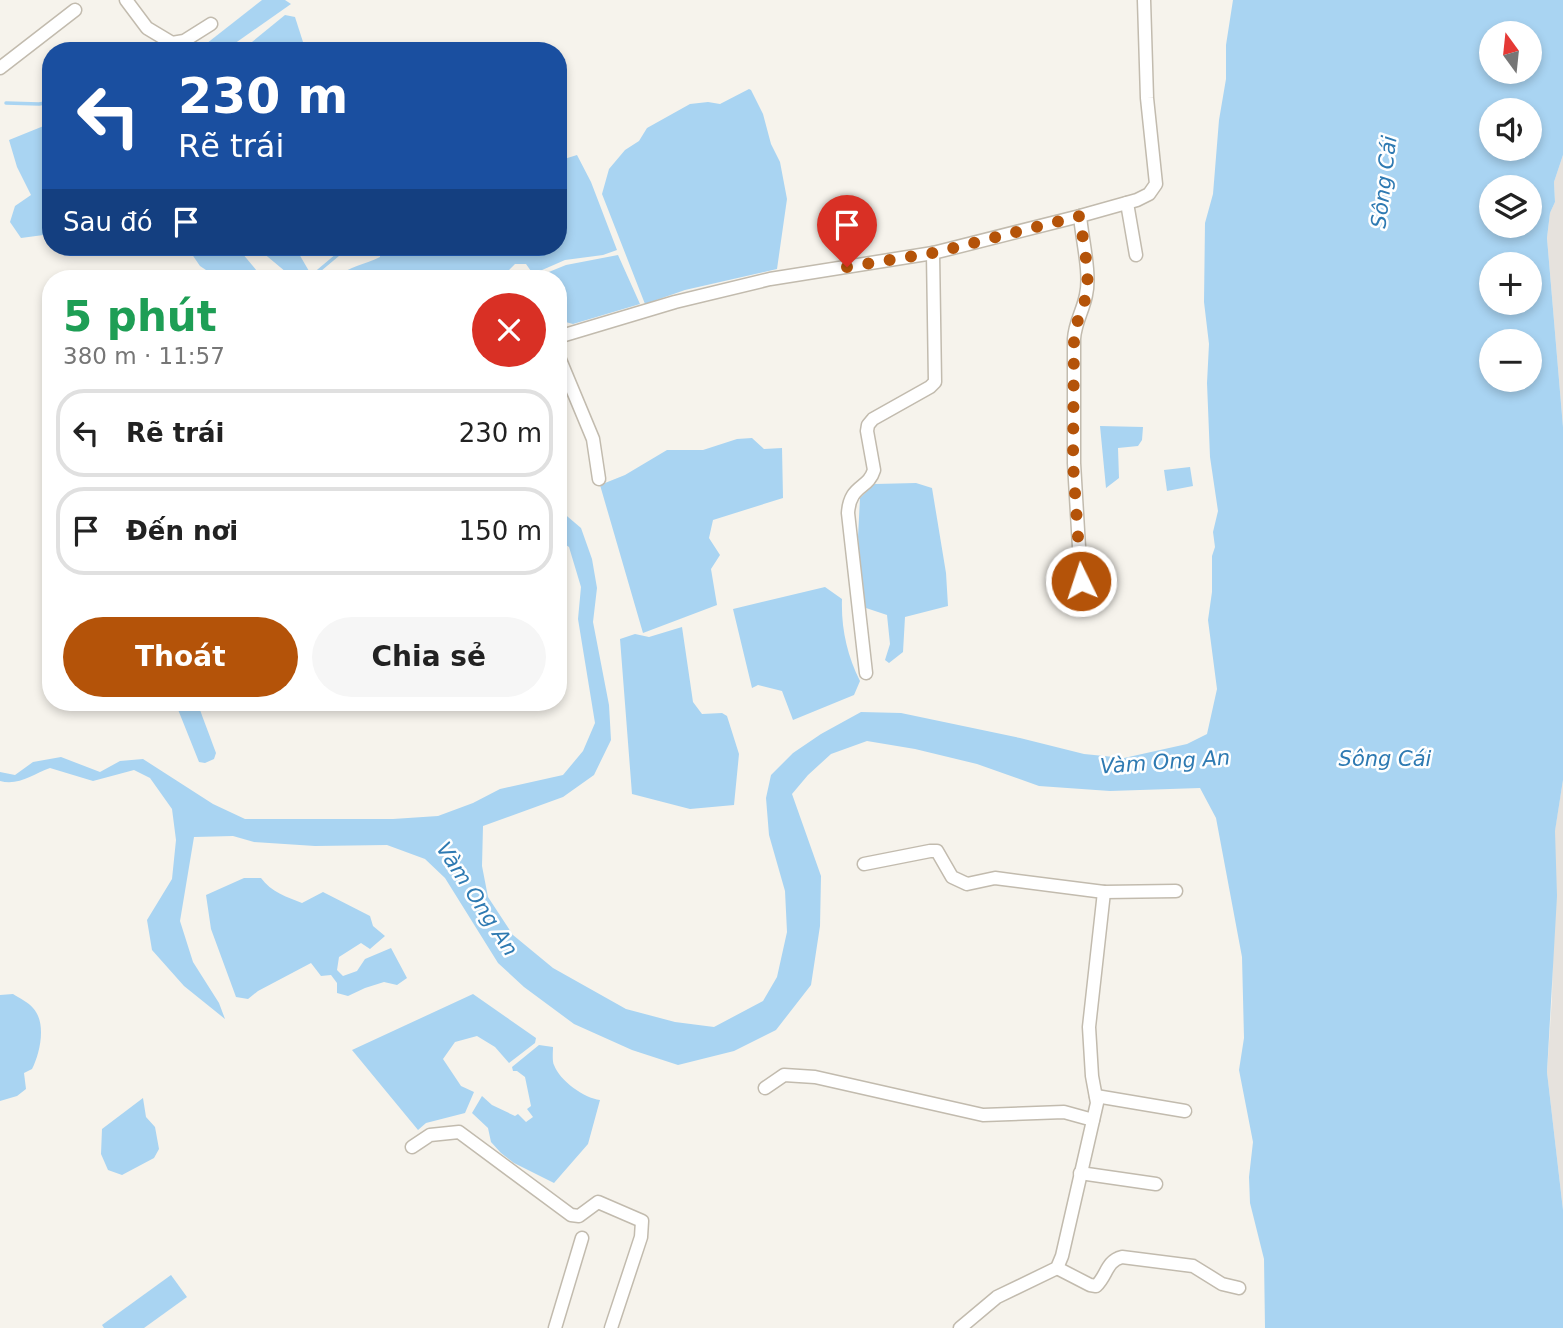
<!DOCTYPE html>
<html lang="vi">
<meta charset="utf-8">
<style>
body{margin:0;font-family:"DejaVu Sans",sans-serif;background:#f6f6f6;color:#222;height:100vh;display:flex;flex-direction:column;font-size:26px;white-space:nowrap}
*{box-sizing:border-box;margin:0}
p{font-size:23px;color:#767676}
.icon{flex:none;width:38px;height:38px;fill:none;stroke:currentColor;stroke-width:2;stroke-linecap:round;stroke-linejoin:round}
.map{position:relative;flex:1;overflow:hidden}
.side{position:absolute;left:42px;top:270px;width:525px;height:441px;display:flex;flex-direction:column;background:#fff;border-radius:28px;box-shadow:0 4px 10px #0003}
.side>*{flex:none}
.hud{position:absolute;left:42px;top:42px;width:525px;height:214px;border-radius:28px;box-shadow:0 4px 10px #0003;background:#1a4fa0;color:#fff;overflow:hidden}
.needle{width:46px;rotate:345deg}
.buttons{position:absolute;left:1479px;top:21px;display:grid;gap:14px}
.buttons a{display:grid;place-items:center;width:63px;height:63px;border-radius:50%;background:#fff;box-shadow:0 4px 10px #0003;font-size:35px}
.pin{position:absolute;display:grid;place-items:center;width:60px;height:60px;color:#fff;margin:-72px -30px;border-radius:50% 50% 50% 0;rotate:-45deg;box-shadow:0 0 7px #0007}
.pin .icon{rotate:45deg}
.me{position:absolute;width:77px;margin:-38px;rotate:356deg;stroke-linejoin:round;filter:drop-shadow(0 0 5px #0008)}
.turn{display:flex;align-items:center;gap:24px;height:147px;padding:0 21px;font-size:32px}
.turn .icon{width:91px;height:91px;stroke-width:2.5}
.turn b{display:block;font-size:49px;line-height:60px}
.then{display:flex;align-items:center;height:66px;padding:0 21px;background:#0003;gap:14px;font-size:26px}
.round{display:grid;place-items:center;flex:none;width:74px;height:74px;border-radius:37px;background:#f6f6f6}
.headline{display:flex;align-items:center;justify-content:space-between;height:119px;padding:0 21px}
h1{font-size:42px;font-weight:700;line-height:52px;color:#1e9e55}
.primary-button{display:flex;gap:14px;margin-top:auto;padding:14px 21px}
.primary-button a{flex:1;height:80px;border-radius:42px;background:#b45309;color:#fff;font-size:28px;font-weight:700;line-height:80px;text-align:center}
.primary-button a+a{background:#f6f6f6;color:#222}
ul{padding:0;list-style:none}
li{display:flex;align-items:center;gap:21px;height:88px;margin:0 14px 10px;padding:0 7px;border:4px solid #e0e0e0;border-radius:28px}
li div{flex:1}
li b{display:block;font-size:26px}
li em{font-style:normal}
.map>svg:first-child{display:block}
.industrial{fill:#e6e2dd}
.water{fill:#a9d4f2;fill-rule:evenodd}
.lines{fill:none;stroke-linecap:round;stroke-linejoin:round}
.stream{stroke:#a9d4f2;stroke-width:3.5}
.minor-casing{stroke:#c2bbae;stroke-width:15}
.minor{stroke:#fff;stroke-width:12}
.route{stroke:#b45309;stroke-width:12;stroke-dasharray:0 21.6}
.labels{text-anchor:middle;stroke-width:5;stroke-linejoin:round;paint-order:stroke}
.water-label{font-size:21px;font-style:italic;fill:#2e7ab2;stroke:#fff}
</style>
<div class="map">
<svg width="1563" height="1328" viewBox="0 0 1563 1328">
<rect width="100%" height="100%" fill="#f6f3ec"/>
<g class="industrial">
<path d="M1563,122V427L1547,238L1550,213L1555,202L1554,182L1563,155Z"/>
<path d="M1563,780V1210L1547,1072L1552,998L1555,830Z"/>
</g>
<g class="water">
<path d="M262,0H285L291,4L224,51H197Z"/>
<path d="M1233,0H1563V155L1554,182L1555,202L1550,213L1547,238L1563,427V780L1555,831L1557,896L1547,1072L1563,1210V1328H1265L1264,1259L1250,1203L1249,1177L1253,1142L1239,1070L1244,1038L1242,957L1216,818L1200,788L1110,791L1039,786L977,764L915,749L867,741L831,754L808,775L792,794L821,876L820,926L811,985L776,1030L734,1051L678,1065L632,1050L574,1024L524,987L498,963L445,878L425,859L387,845L315,846L254,842L233,836L194,837L180,921L193,962L219,1003L225,1019L184,986L152,950L147,920L172,879L176,840L172,809L150,778L134,770L93,781L50,768C33,774 19,786 0,781V772L15,775L33,762L61,757L100,772L120,761L143,759L213,804L245,819H393L438,816L473,803L500,789L563,775L583,751L595,723L578,619L581,587L569,547L558,540V511H561L581,528L592,559L597,588L593,622L609,705L611,740L594,775L563,797L483,826L482,866L488,897L513,935L553,968L626,1009L675,1022L714,1027L763,1001L777,977L787,932L785,891L769,835L766,798L771,775L793,753L821,734L861,712L901,713L1020,738L1084,754L1124,758L1187,744L1207,734L1217,689L1208,620L1212,592V556L1215,547L1213,532L1218,511L1210,457L1207,383L1209,344L1204,302L1205,223L1213,194L1219,120L1226,79V45ZM1491,33H1530V72H1491ZM1491,110H1530V149H1491ZM1491,187H1530V226H1491ZM1491,264H1530V303H1491ZM1491,341H1530V380H1491Z"/>
<path d="M285,15L295,17L303,42L293,51H241Z"/>
<path d="M749,89L751,90L763,114L771,144L780,162L787,199L777,269L685,290L645,304L602,194L609,169L625,150L639,141L647,128L690,104L708,102L720,104Z"/>
<path d="M51,123V234L21,238L10,222L15,206L31,195L17,167L9,140Z"/>
<path d="M577,155L591,182L617,250L603,255L565,260L533,274L526,264H515L506,273V278H336C349,266 364,265 380,257V247H558V163L561,160Z"/>
<path d="M187,247H237L257,271L259,278H236L228,270L215,276L200,266Z"/>
<path d="M256,247H295L313,278H290L286,272Z"/>
<path d="M618,255L640,304L573,324L562,321L558,323V278H534L566,265Z"/>
<path d="M1100,426L1143,427L1142,440L1138,446L1118,448L1119,478L1106,488Z"/>
<path d="M752,438L764,449L782,448L783,498L713,520L709,538L720,555L711,569L717,605L643,633L600,485L625,475L667,450H703L737,439Z"/>
<path d="M1190,467L1193,486L1167,491L1164,470Z"/>
<path d="M916,483L932,488L946,573L948,606L905,617L903,652L889,663L885,660L890,644L887,615L863,607L858,537L860,498L875,484Z"/>
<path d="M825,587L842,599C841,628 847,655 860,681L854,695L793,720L782,691L758,685L752,688L733,609Z"/>
<path d="M682,627L693,702L702,714L722,713L727,716L739,754L734,805L690,809L632,794L620,639L635,634L649,637Z"/>
<path d="M175,702H197L216,753L214,759L205,763L199,762Z"/>
<path d="M244,878H261C271,892 287,897 302,903L323,892L370,916L373,926L385,936L370,949L361,943L339,957L337,970L343,976L357,971L365,959L391,948L407,978L397,985L384,982L365,988L348,996L337,993V983L331,975L321,976L311,963L258,991L248,999L236,997L211,929L206,895Z"/>
<path d="M13,994C19,998 28,1002 33,1008C47,1023 40,1053 32,1069L24,1073L26,1089L17,1096L0,1101V995Z"/>
<path d="M473,994L536,1038L535,1043L509,1063L495,1047L477,1036L455,1042L443,1059L461,1086L474,1092L465,1113L426,1123L418,1130L352,1050Z"/>
<path d="M539,1045L553,1047C553,1052 552,1061 554,1065C560,1081 584,1098 600,1100L588,1144L554,1183L514,1163L501,1153L491,1142L488,1128L472,1113L482,1096L492,1105L515,1116L518,1114L526,1122L533,1117L527,1109L531,1106L525,1077L517,1071H513L512,1067Z"/>
<path d="M143,1098L146,1117L155,1127L159,1149L154,1158L122,1175L108,1170L101,1154L102,1129Z"/>
<path d="M171,1275L187,1297L144,1328H104L102,1325Z"/>
</g>
<g class="lines">
<g class="stream">
<path d="M6,103L39,104L51,102"/>
<path d="M310,278L347,247"/>
</g>
<g class="minor-casing">
<g id="minor">
<path d="M126,0L147,28L172,43L184,41L211,24"/>
<path d="M0,68L75,10"/>
<path d="M1127,203L1136,255"/>
<path d="M1080,216C1082,239 1091,274 1086,295C1083,311 1075,322 1074,339V463L1081,581"/>
<path d="M558,337L675,302L770,279L933,253L1080,216L1137,200L1149,194L1156,184L1147,98L1144,0"/>
<path d="M558,355L593,439L599,479"/>
<path d="M866,673L848,513C850,484 868,490 874,470L867,431L868,425L873,419L930,387L935,382L933,253"/>
<path d="M864,864L930,851H937L952,877L967,884L995,878L1104,892L1176,891"/>
<path d="M765,1088L784,1075L815,1077L983,1115L1064,1112L1093,1120"/>
<path d="M1096,1096L1185,1111"/>
<path d="M412,1147L430,1135L459,1132L571,1215L579,1216L598,1202L642,1221L641,1237L611,1328"/>
<path d="M1080,1173L1156,1184"/>
<path d="M1057,1268L1090,1285L1096,1286C1107,1276 1106,1261 1122,1257L1193,1266L1222,1284L1239,1288"/>
<path d="M555,1328L582,1238"/>
<path d="M960,1328L997,1297L1057,1268L1062,1256L1097,1103L1092,1076L1089,1027L1104,892"/>
</g>
</g>
<use href="#minor" class="minor"/>
</g>
<g class="lines">
<path class="route" d="M847,267L933,253L1080,216C1082,239 1091,274 1086,295C1083,311 1075,322 1074,339L1073,463L1081,581"/>
</g>
<g class="labels">
<g class="water-label">
<text transform="translate(1384 182) rotate(-83)" y="7">Sông Cái</text>
<text x="1385" y="766">Sông Cái</text>
<text transform="translate(1165 762) rotate(-4)" y="7">Vàm Ong An</text>
<text transform="translate(477 899) rotate(57)" y="7">Vàm Ong An</text>
</g>
</g>
</svg>
<div class="buttons">
<a><svg class="needle" viewBox="-14 -14 28 28"><path d="M0-13l5 13h-10z" fill="#e53935"/><path d="M0 13l5-13h-10z" fill="#767676"/></svg></a>
<a><svg class="icon" aria-label="sound" viewBox="0 0 24 24"><path d="M4 9h4l5-4v14l-5-4H4zM17 9q2 3 0 6"/></svg></a>
<a><svg class="icon" aria-label="layers" viewBox="0 0 24 24"><path d="M12 4l9 5-9 5-9-5zM3 14l9 5 9-5"/></svg></a>
<a>+</a>
<a>−</a>
</div>
<div class="pin" style="left:847px;top:267px;background:#d93025"><svg class="icon" aria-label="arrive" viewBox="0 0 24 24"><path d="M6 21V4h12l-3 4 3 4H6"/></svg></div>
<svg class="me" style="left:1081px;top:581px" viewBox="-20 -20 40 40"><circle r="17" fill="#b45309" stroke="#fff" stroke-width="3"/><path d="M0-11L8 9 0 5-8 9z" fill="#fff"/></svg>
<div class="hud">
<div class="turn"><svg class="icon" aria-label="left" viewBox="0 0 24 24"><path d="M17 20v-9H6M10 6l-5 5 5 5"/></svg><div><b>230 m</b>Rẽ trái</div></div>
<div class="then">Sau đó<svg class="icon" aria-label="arrive" viewBox="0 0 24 24"><path d="M6 21V4h12l-3 4 3 4H6"/></svg></div>
</div>
<section class="side">
<div class="headline"><div><h1>5 phút</h1><p>380 m · 11:57</p></div><a class="round" style="background:#d93025;color:#fff"><svg class="icon" aria-label="close" viewBox="0 0 24 24"><path d="M6 6l12 12M18 6L6 18"/></svg></a></div>
<ul>
<li><svg class="icon" aria-label="left" viewBox="0 0 24 24"><path d="M17 20v-9H6M10 6l-5 5 5 5"/></svg><div><b>Rẽ trái</b></div><em>230 m</em></li>
<li><svg class="icon" aria-label="arrive" viewBox="0 0 24 24"><path d="M6 21V4h12l-3 4 3 4H6"/></svg><div><b>Đến nơi</b></div><em>150 m</em></li>
</ul>
<div class="primary-button"><a>Thoát</a><a>Chia sẻ</a></div>
</section>
</div>
